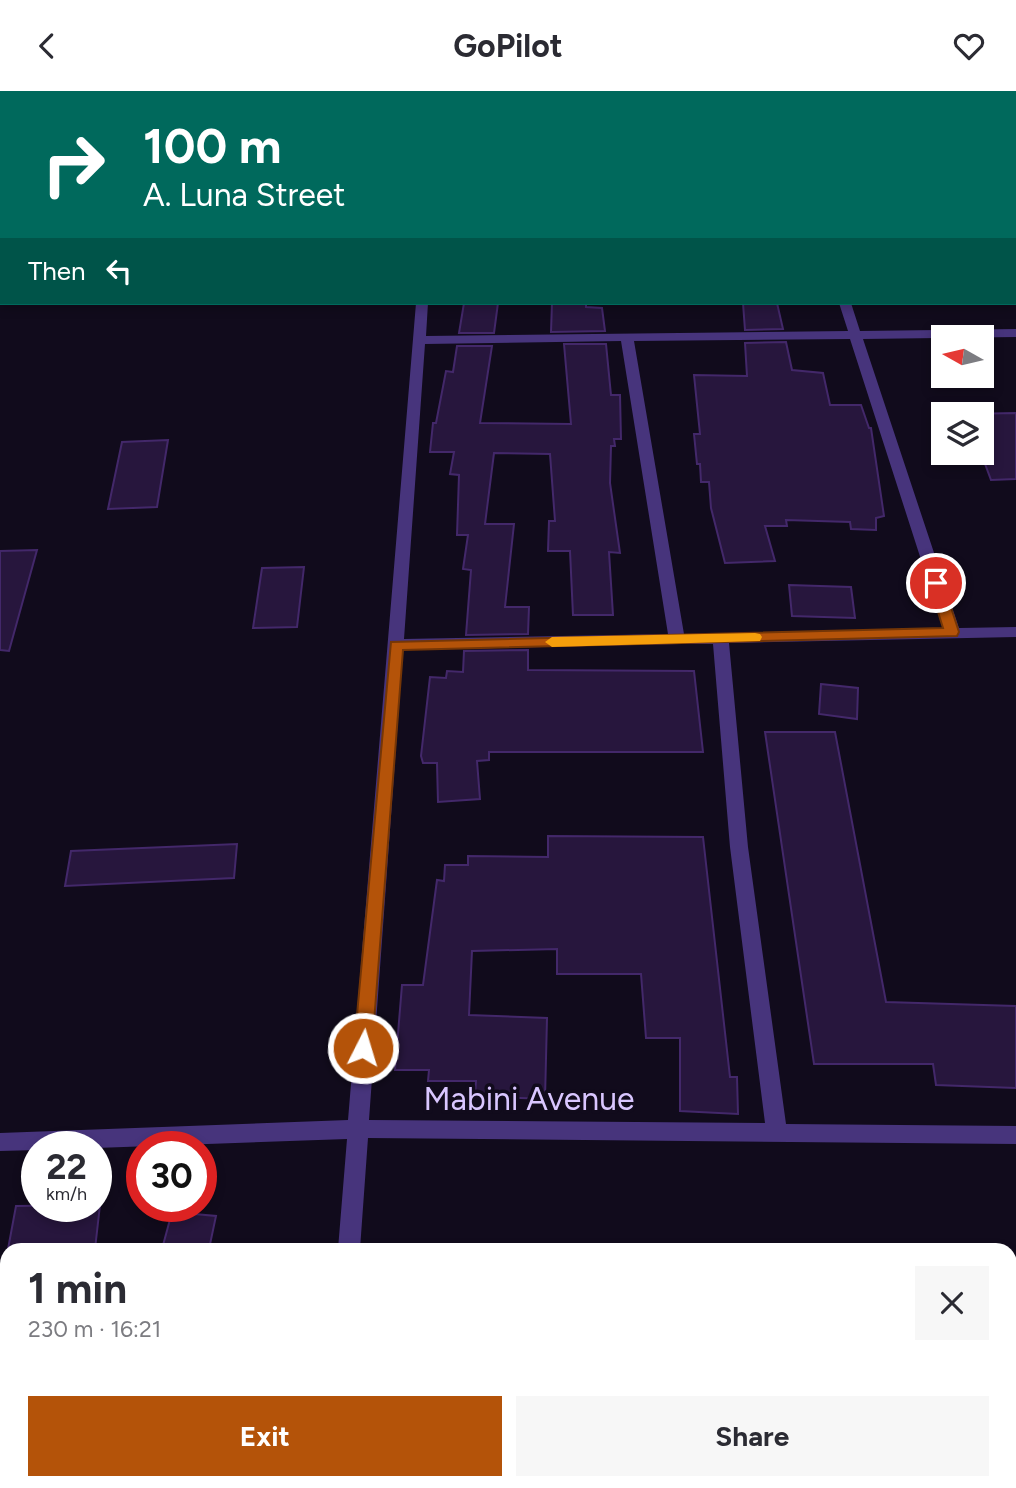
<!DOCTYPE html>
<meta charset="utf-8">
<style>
body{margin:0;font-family:Figtree,sans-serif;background:#f7f7f7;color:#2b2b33;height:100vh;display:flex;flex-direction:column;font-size:26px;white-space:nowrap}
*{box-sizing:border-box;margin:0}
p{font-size:23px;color:#7c7c81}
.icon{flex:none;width:38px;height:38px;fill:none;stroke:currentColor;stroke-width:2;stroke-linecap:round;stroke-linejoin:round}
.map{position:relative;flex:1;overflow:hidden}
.drawer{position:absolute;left:0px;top:1152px;width:1017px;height:247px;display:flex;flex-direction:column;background:#fff;border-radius:21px 21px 0 0;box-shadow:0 4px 10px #0003}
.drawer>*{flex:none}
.hud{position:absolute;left:0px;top:0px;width:1017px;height:214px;box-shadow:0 4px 10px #0003;background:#00695c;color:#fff;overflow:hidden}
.needle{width:46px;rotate:278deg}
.tools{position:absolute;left:931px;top:234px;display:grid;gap:14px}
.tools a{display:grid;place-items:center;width:63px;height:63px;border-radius:0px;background:#fff;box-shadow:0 4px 10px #0003;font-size:35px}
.speed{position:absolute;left:21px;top:1040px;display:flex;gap:14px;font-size:35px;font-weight:700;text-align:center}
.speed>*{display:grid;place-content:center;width:91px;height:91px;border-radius:50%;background:#fff;box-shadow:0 4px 10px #0003;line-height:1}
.speed small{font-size:18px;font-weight:400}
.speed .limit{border:10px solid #d22;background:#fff;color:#111}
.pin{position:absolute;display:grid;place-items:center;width:60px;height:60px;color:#fff;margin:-30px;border:4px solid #fff;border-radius:50%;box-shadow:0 2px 7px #0007}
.me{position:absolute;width:77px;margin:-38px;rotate:5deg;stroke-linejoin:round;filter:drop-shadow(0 0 5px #0008)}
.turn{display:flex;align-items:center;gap:24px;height:147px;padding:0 28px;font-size:32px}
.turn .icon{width:91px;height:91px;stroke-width:2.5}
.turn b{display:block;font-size:49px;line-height:60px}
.then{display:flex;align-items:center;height:66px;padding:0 28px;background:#0003;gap:14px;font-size:26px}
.round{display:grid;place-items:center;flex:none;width:74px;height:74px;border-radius:0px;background:#f7f7f7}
.summary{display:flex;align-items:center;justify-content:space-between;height:119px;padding:0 28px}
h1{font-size:42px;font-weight:700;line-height:52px}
.button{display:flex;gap:14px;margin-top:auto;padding:14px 28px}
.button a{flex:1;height:80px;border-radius:0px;background:#b45309;color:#fff;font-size:28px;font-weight:700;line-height:80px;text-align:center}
.button a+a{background:#f7f7f7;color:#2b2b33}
header{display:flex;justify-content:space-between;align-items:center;height:91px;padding:0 28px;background:#fff;font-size:32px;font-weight:700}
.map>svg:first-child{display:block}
.building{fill:#27163d;stroke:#43286a;stroke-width:2}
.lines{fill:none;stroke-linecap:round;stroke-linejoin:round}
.minor{fill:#47347c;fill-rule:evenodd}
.route{fill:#b45309;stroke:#753606;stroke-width:2}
.slow{fill:#f59e0b}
.labels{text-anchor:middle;stroke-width:7;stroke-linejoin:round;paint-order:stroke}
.near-street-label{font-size:32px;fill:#d9c6ff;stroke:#110b1c}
</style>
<header><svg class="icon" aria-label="back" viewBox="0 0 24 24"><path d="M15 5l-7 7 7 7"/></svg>GoPilot<svg class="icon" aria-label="heart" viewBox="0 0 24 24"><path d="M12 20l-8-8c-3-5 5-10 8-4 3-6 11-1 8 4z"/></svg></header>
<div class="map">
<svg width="1016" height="1397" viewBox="0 0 1016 1397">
<rect width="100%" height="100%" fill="#110b1c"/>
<g class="building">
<path d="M464,212H498L494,242H459Z"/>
<path d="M552,212H586V216L602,217L605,240L551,241Z"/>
<path d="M743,212H777L783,238L745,239Z"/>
<path d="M786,251L792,279L823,282L830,314H861L869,337H871L884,425L876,427V439L851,438L850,431L786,429L787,435H765L775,470L725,472L711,417L709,391H701L700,373H697L694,343H700L694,284L747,285L745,252Z"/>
<path d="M564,253H606L611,304H620L621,348H614L615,355H611L610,392L620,462L609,461L613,524H573L570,460H548L549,430H555L550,363L494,362L485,433H514L505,516H529L528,543L466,544L471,479L463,478L468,444H457L459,384L450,383L454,361H430L433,332H436L446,280L453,281L457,255H492L480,332L571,333Z"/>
<path d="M1016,322V388L991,389L981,362L982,324L965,323Z"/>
<path d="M168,349L157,416L108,418L122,351Z"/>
<path d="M37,459L9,560L0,559V460Z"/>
<path d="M304,476L297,536L253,537L262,477Z"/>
<path d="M789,494L851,496L855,527L792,525Z"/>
<path d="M528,559V579L694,580L703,661H489V669L477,670L480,708L438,711L437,672H423L421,665L430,586L446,587L447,580L463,581L464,560Z"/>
<path d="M821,593L858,597L857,628L819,623Z"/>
<path d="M765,641H835L886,911L1016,915V997L936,994L933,973H814Z"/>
<path d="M548,745L703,746L730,986H737L738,1023L680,1020V947H646L641,883H557V858L472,860L469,924L547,927L545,1008L475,1005L476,990H428L429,979H395L402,894H423L437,789L444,790L445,774H468V765L548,766Z"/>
<path d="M237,753L234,787L65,795L71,760Z"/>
<path d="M100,1114L95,1158H8L16,1115Z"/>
<path d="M172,1121L216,1125L209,1158H162Z"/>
</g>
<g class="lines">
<g class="minor">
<path d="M435,0H445L434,2Z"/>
<path d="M775,0H785L786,2H776Z"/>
<rect x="1015" y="36" width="1" height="6"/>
<rect x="0" y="40" width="2" height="6"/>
<path d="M416,212H428L426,245L848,240L839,212H851L860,240L1016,238V246L863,248L959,537L1016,536V546L729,552L748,756L786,1033L1016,1035V1053L368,1047L360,1158H338L347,1048L96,1057L37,1055V1059L0,1060V1042L348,1029ZM850,248L943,537L684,543L634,250ZM621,250L668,543L404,548L425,253ZM681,553H713L730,756L765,1032L369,1029L403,559Z"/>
<rect x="321" y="1391" width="24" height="6"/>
</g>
</g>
<path class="route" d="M936,487L943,492L959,541L957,545L403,559L372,957L370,962L363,965L357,962L354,957L391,551L943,537L929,492Z"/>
<path class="slow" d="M755,542L760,543L762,546L760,550L552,556L545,551L552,546Z"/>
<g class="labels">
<g class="near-street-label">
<text x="529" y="1019">Mabini Avenue</text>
</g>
</g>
</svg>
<div class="tools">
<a><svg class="needle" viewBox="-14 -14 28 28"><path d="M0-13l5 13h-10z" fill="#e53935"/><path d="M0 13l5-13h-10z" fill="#7c7c81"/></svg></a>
<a><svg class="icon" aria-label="layers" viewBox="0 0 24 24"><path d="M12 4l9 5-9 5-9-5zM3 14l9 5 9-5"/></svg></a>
</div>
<div class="speed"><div>22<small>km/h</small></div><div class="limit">30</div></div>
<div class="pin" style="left:936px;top:492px;background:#d93025"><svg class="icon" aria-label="arrive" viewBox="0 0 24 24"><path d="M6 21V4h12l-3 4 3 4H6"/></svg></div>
<svg class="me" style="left:363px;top:957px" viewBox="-20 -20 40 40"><circle r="17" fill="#b45309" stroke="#fff" stroke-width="3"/><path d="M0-11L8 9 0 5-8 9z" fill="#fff"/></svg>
<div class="hud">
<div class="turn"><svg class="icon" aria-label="right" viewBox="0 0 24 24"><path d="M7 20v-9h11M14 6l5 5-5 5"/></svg><div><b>100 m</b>A. Luna Street</div></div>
<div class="then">Then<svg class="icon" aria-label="left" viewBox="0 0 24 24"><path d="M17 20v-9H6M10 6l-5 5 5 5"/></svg></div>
</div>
<section class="drawer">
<div class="summary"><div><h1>1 min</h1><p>230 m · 16:21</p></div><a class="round"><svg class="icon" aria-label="close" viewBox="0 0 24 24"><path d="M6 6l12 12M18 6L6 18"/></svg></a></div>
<div class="button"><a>Exit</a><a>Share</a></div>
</section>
</div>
